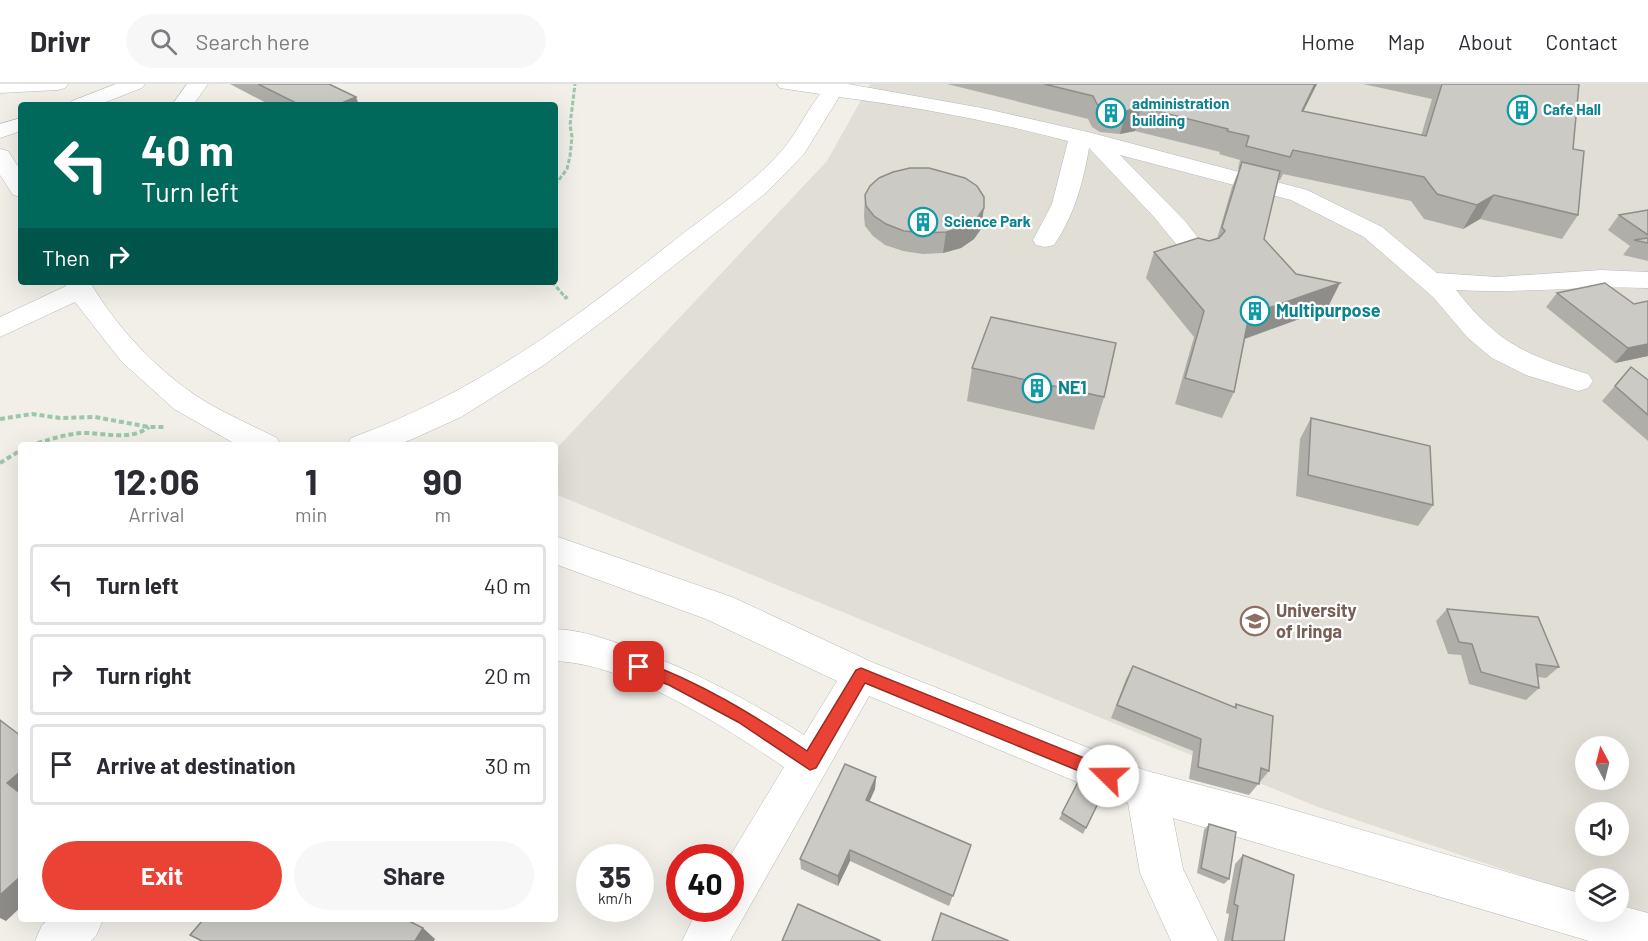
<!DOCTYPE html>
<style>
body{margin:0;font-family:Barlow,sans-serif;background:#f7f7f7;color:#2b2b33;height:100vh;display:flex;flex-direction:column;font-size:22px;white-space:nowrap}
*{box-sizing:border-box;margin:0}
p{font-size:20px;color:#7c7c81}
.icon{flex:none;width:33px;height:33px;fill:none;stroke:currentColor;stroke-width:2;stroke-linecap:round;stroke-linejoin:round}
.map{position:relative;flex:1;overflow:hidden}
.side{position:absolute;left:18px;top:358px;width:540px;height:480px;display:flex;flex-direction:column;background:#fff;border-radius:6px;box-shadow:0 6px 24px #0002}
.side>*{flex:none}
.top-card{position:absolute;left:18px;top:18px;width:540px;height:183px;border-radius:6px;box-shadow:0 6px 24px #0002;background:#00695c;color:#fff;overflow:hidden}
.needle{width:39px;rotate:353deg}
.buttons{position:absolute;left:1575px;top:652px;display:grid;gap:12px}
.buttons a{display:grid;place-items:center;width:54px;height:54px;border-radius:50%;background:#fff;box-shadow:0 6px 24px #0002;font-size:30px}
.speed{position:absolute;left:576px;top:760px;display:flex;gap:12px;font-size:30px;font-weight:700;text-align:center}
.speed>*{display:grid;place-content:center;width:78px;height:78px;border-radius:50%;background:#fff;box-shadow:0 6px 24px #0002;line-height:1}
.speed small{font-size:15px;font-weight:400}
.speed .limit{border:9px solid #d22;background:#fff;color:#111}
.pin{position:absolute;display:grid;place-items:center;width:51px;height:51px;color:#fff;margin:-26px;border-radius:12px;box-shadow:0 3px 9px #0006}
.me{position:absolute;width:66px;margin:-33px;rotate:292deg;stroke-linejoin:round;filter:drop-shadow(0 0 4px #0008)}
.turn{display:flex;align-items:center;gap:21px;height:126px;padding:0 24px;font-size:27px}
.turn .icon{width:78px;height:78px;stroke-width:2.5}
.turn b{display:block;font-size:42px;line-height:51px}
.then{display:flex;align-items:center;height:57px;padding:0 24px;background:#0003;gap:12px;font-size:22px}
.eta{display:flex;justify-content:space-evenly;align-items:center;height:102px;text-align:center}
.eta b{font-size:36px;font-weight:700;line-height:42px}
.button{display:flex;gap:12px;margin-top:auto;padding:12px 24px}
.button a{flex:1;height:69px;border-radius:36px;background:#ea4335;color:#fff;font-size:24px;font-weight:700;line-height:69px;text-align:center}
.button a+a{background:#f7f7f7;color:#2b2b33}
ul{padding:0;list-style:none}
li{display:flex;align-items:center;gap:18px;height:81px;margin:0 12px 9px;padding:0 12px;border:3px solid #e1e1e2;border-radius:6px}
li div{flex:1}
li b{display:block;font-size:22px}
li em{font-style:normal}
header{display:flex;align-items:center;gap:36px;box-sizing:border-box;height:84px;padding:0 30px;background:#fff;border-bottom:2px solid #e1e1e2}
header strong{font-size:28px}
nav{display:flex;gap:33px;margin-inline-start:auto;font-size:21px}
.search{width:420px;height:54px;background:#f7f7f7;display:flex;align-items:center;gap:15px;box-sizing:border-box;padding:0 21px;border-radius:33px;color:#7c7c81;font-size:22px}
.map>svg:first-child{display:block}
.education{fill:#e1ded6;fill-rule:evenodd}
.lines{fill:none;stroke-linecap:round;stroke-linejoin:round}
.minor-casing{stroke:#b5b8bc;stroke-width:1}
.path-far1{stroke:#9cc7a9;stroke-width:3;stroke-dasharray:4.5 2;stroke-linecap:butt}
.path{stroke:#9cc7a9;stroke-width:4;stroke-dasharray:5 3;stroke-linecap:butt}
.minor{fill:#fff;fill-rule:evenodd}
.wall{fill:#afaea9}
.shaded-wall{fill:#8f8d8a}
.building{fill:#cccac5;stroke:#8f8d8a;stroke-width:1.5}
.route{fill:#ea4335;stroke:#982c22;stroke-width:1.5}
.labels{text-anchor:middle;stroke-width:4.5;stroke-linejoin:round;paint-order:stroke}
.far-culture-label{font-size:15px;font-weight:bold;fill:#0d838f;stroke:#fff;text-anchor:start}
.culture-label{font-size:18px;font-weight:bold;fill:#0d838f;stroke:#fff;text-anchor:start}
.education-label{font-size:18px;font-weight:bold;fill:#785e54;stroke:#fff;text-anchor:start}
</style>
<header>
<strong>Drivr</strong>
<div class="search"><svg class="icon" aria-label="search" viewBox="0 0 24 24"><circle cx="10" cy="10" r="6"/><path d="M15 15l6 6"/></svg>Search here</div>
<nav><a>Home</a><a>Map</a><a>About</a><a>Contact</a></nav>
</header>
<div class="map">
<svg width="1648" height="857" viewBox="0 0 1648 857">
<rect width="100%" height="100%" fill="#f1efe8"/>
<path class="education" d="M870,0H1648V833L1619,824L1618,795H1586L1585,813L1318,723L555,410V366L827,77ZM1586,663H1618V696H1586ZM1586,729H1618V762H1586Z"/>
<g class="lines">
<g class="minor-casing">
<g id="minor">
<path d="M0,0H68L65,4L58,6L0,9Z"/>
<path d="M116,0H145L142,4L98,21H69L72,17Z"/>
<path d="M187,0H208L193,21H172Z"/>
<path d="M777,0H848L982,24L1088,48L1307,106L1382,143L1437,189L1497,193L1601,186L1648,188V204C1584,201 1520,210 1456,206C1466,218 1476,231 1488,241C1516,268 1552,279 1588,290L1593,297L1588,304L1578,307L1526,291L1492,274L1468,254L1433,213L1364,153L1291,116L1120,71L1185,137L1213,173L1209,178L1200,181L1191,178L1154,133L1089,64C1083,99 1074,132 1054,161L1045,163L1036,161L1033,156L1052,120L1068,57C993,37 916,23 839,13L804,70L767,108L623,222L544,281L461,333L417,353L396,362H347L351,354C475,309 568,240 671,159C706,131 745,106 776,73C794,55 804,31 820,10L780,4Z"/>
<path d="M21,34V47L0,54V40Z"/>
<path d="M0,65L8,67L21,87V113L13,111L0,91Z"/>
<path d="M64,198H90C118,246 163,293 211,321C233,333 255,343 277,354L281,362H239L174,325L121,277L75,218L0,253V233L66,202Z"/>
<path d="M555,452L732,513L874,579L1147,687L1269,719L1586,811V828H1618V821L1648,829V857H1589L1173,734L1183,785L1218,857H1171L1140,789L1128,719L869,612L730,857H682L698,825H730V774H729L784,683C723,642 629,580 555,577V545C582,546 606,555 631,564C692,586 749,616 804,651L837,597L706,535L555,480Z"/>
<path d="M48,836H103L96,852L91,857H35L42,841Z"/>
</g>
</g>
<g class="path-far1">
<path d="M555,101L567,85L570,72L572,53L570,41L575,0"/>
<path d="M552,198L566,214"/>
</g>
<g class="path">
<path d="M565,212L567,215"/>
<path d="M0,335L32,330L60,334L95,333L149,343H166"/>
<path d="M30,362C46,356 63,351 80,349C104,348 128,358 149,343"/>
<path d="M0,379L21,366"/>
</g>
<use href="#minor" class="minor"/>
</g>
<g class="wall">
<path d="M230,0H329L359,21H270Z"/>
<path d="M947,0H1317L1303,27L1421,52L1432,15L1363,0H1579L1573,65L1578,131L1562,155L1480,135L1463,145L1424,135L1411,117L1283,90L1280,96H1278L1264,155L1327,225L1245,255L1234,308L1222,334L1175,320L1194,253L1146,194L1154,168L1217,155L1232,103L1239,86L1238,85L1240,76L1219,70L1220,68L1135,47L1120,50L1100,48L1092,43L1088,35Z"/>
<path d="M865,111L981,145L974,155L961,164L943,169L923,170L903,167L885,161L873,152L865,142L864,132Z"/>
<path d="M1648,126V177L1623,171L1630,162L1608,146L1619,131Z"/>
<path d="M1557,209L1634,220L1648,272L1615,279L1546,223Z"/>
<path d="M1631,283L1648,296V357L1602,317Z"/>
<path d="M972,284L1104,313L1094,346L967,317Z"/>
<path d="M1311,334L1433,421L1418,442L1296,412L1300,355Z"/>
<path d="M1447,525L1559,583L1546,594L1538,593L1539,604L1526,616L1469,600L1461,571L1448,570L1436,537Z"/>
<path d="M1133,582L1234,623L1236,620L1269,687L1249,711L1189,695L1193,667L1111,634L1126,595Z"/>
<path d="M876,693L875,705L869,718L971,761L949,822L850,777L838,802L801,785L800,775Z"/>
<path d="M1078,698L1102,711L1083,750L1059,735Z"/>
<path d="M1209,740L1229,795L1224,800L1197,789L1204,746Z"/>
<path d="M1243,771L1284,857H1224L1229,830L1226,829L1235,780Z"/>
</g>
<g class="shaded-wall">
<path d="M1315,0H1317L1292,50L1302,27Z"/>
<path d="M356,13L359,21H337Z"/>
<path d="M1141,23L1135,47L1120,50L1126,27Z"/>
<path d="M1494,111L1480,135L1463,145L1477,121Z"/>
<path d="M984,124L981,145L974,155L961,164L943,169L946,148Z"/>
<path d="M1340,199L1327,225L1238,257L1249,231Z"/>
<path d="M1648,260V272L1615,279L1628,264Z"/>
<path d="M21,687V710L7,699Z"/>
<path d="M876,693L875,705L865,727L866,716Z"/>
<path d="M850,766V777L838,802V792Z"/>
<path d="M21,792V823L6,837L0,834V811Z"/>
<path d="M423,844L435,855L434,857H415Z"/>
</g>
<g class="building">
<path d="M258,0H329L356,13L337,21H300Z"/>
<path d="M1044,0H1315L1302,27L1426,52L1442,0H1579L1573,65L1584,67L1578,131L1494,111L1477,121L1437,110L1424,93L1293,66L1290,73L1246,62L1249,52L1227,47L1228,45L1141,23L1126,27L1106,25L1097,20L1093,12Z"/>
<path d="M1242,78L1280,87L1264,155L1296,190L1340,199L1249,231L1234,308L1185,294L1204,227L1154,168L1198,154L1209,157L1219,154L1225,147L1222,143Z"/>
<path d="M910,84H929L965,94L977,102L984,113V124L977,134L964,143L946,148L925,149L904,147L886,140L874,132L866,122L865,111L870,102L879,94L893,88Z"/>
<path d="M1648,126V151L1619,131Z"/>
<path d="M1648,154V159L1634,156Z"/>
<path d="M1605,199L1634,220L1648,217V260L1628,264L1557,209Z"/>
<path d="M991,233L1116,259L1104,313L972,284Z"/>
<path d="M1631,283L1648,296V331L1615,302Z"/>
<path d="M1311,334L1430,362L1433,421L1308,391Z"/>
<path d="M1447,525L1538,533L1559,583L1536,580L1539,604L1481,588L1472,560L1459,558Z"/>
<path d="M1133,582L1236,624V620L1273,632L1269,687L1261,684L1259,700L1198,683L1201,655L1117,621Z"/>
<path d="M0,636L21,652V687L7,699L21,710V792L0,811Z"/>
<path d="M845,680L876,693L866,716L971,761L953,812L850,766L838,792L800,775Z"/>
<path d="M1078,698L1102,711L1086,744L1062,729Z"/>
<path d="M1209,740L1236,748L1229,795L1201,784Z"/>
<path d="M1243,771L1294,791L1284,857H1232L1238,822L1234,820Z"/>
<path d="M798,820L881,857H782Z"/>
<path d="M941,829L1009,857H932Z"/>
<path d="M203,836H407L423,844L415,857H202L190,851Z"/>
</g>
<path class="route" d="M639,576C700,598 754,631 807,667L856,586L861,584L1114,686L1116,692L1114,697L1108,699L865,599L816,684L810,686L738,638L669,601L633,588L631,583L633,578Z"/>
<defs>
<g id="building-ring" transform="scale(1.5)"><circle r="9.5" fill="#fff" stroke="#0f9aa8" stroke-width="1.5"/><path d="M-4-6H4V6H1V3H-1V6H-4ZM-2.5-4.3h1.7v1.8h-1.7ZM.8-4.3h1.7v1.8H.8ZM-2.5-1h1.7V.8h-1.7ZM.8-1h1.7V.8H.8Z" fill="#0f9aa8"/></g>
<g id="university-ring" transform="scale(1.5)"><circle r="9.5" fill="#fff" stroke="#8d6e63" stroke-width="1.5"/><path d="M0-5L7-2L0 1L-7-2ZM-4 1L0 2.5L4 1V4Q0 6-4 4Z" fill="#8d6e63"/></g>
</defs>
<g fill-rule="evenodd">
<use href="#building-ring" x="1522" y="26"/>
<use href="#building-ring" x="1111" y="29"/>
<use href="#building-ring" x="923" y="138"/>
<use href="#building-ring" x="1255" y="227"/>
<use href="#building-ring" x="1037" y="304"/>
<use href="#university-ring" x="1255" y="537"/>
</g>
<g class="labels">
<g class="far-culture-label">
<text x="1132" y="25">administration<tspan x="1132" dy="17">building</tspan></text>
<text x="1543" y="31">Cafe Hall</text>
<text x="944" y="143">Science Park</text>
</g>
<g class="culture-label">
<text x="1276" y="233">Multipurpose</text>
<text x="1058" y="310">NE1</text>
</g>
<g class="education-label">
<text x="1276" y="533">University<tspan x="1276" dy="21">of Iringa</tspan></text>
</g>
</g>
</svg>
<div class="buttons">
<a><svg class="needle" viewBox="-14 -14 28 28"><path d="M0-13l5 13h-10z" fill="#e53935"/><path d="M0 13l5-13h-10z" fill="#7c7c81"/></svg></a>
<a><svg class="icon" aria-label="sound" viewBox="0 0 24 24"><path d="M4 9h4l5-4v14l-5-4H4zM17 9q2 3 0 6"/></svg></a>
<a><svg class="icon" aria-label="layers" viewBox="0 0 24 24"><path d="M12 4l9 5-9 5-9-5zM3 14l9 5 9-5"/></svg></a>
</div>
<div class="speed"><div>35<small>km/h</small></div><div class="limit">40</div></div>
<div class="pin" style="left:639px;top:583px;background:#d93025"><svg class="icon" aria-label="arrive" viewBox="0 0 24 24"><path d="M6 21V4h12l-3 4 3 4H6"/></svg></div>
<svg class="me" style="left:1108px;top:692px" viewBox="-20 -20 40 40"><circle r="19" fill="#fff"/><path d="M0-13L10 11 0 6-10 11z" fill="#ea4335"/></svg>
<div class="top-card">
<div class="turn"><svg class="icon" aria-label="left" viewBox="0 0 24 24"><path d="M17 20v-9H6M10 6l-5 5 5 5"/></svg><div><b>40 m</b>Turn left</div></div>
<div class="then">Then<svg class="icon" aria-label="right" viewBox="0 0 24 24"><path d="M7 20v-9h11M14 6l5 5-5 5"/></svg></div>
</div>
<section class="side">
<div class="eta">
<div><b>12:06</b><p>Arrival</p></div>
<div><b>1</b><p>min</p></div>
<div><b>90</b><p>m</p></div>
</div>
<ul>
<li><svg class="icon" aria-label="left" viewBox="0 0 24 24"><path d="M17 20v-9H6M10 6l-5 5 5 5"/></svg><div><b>Turn left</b></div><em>40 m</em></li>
<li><svg class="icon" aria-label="right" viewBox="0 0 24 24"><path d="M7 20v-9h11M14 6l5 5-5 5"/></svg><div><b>Turn right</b></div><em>20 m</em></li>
<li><svg class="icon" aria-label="arrive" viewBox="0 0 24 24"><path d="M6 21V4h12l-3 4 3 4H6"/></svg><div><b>Arrive at destination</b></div><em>30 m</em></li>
</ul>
<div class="button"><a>Exit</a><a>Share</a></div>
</section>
</div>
